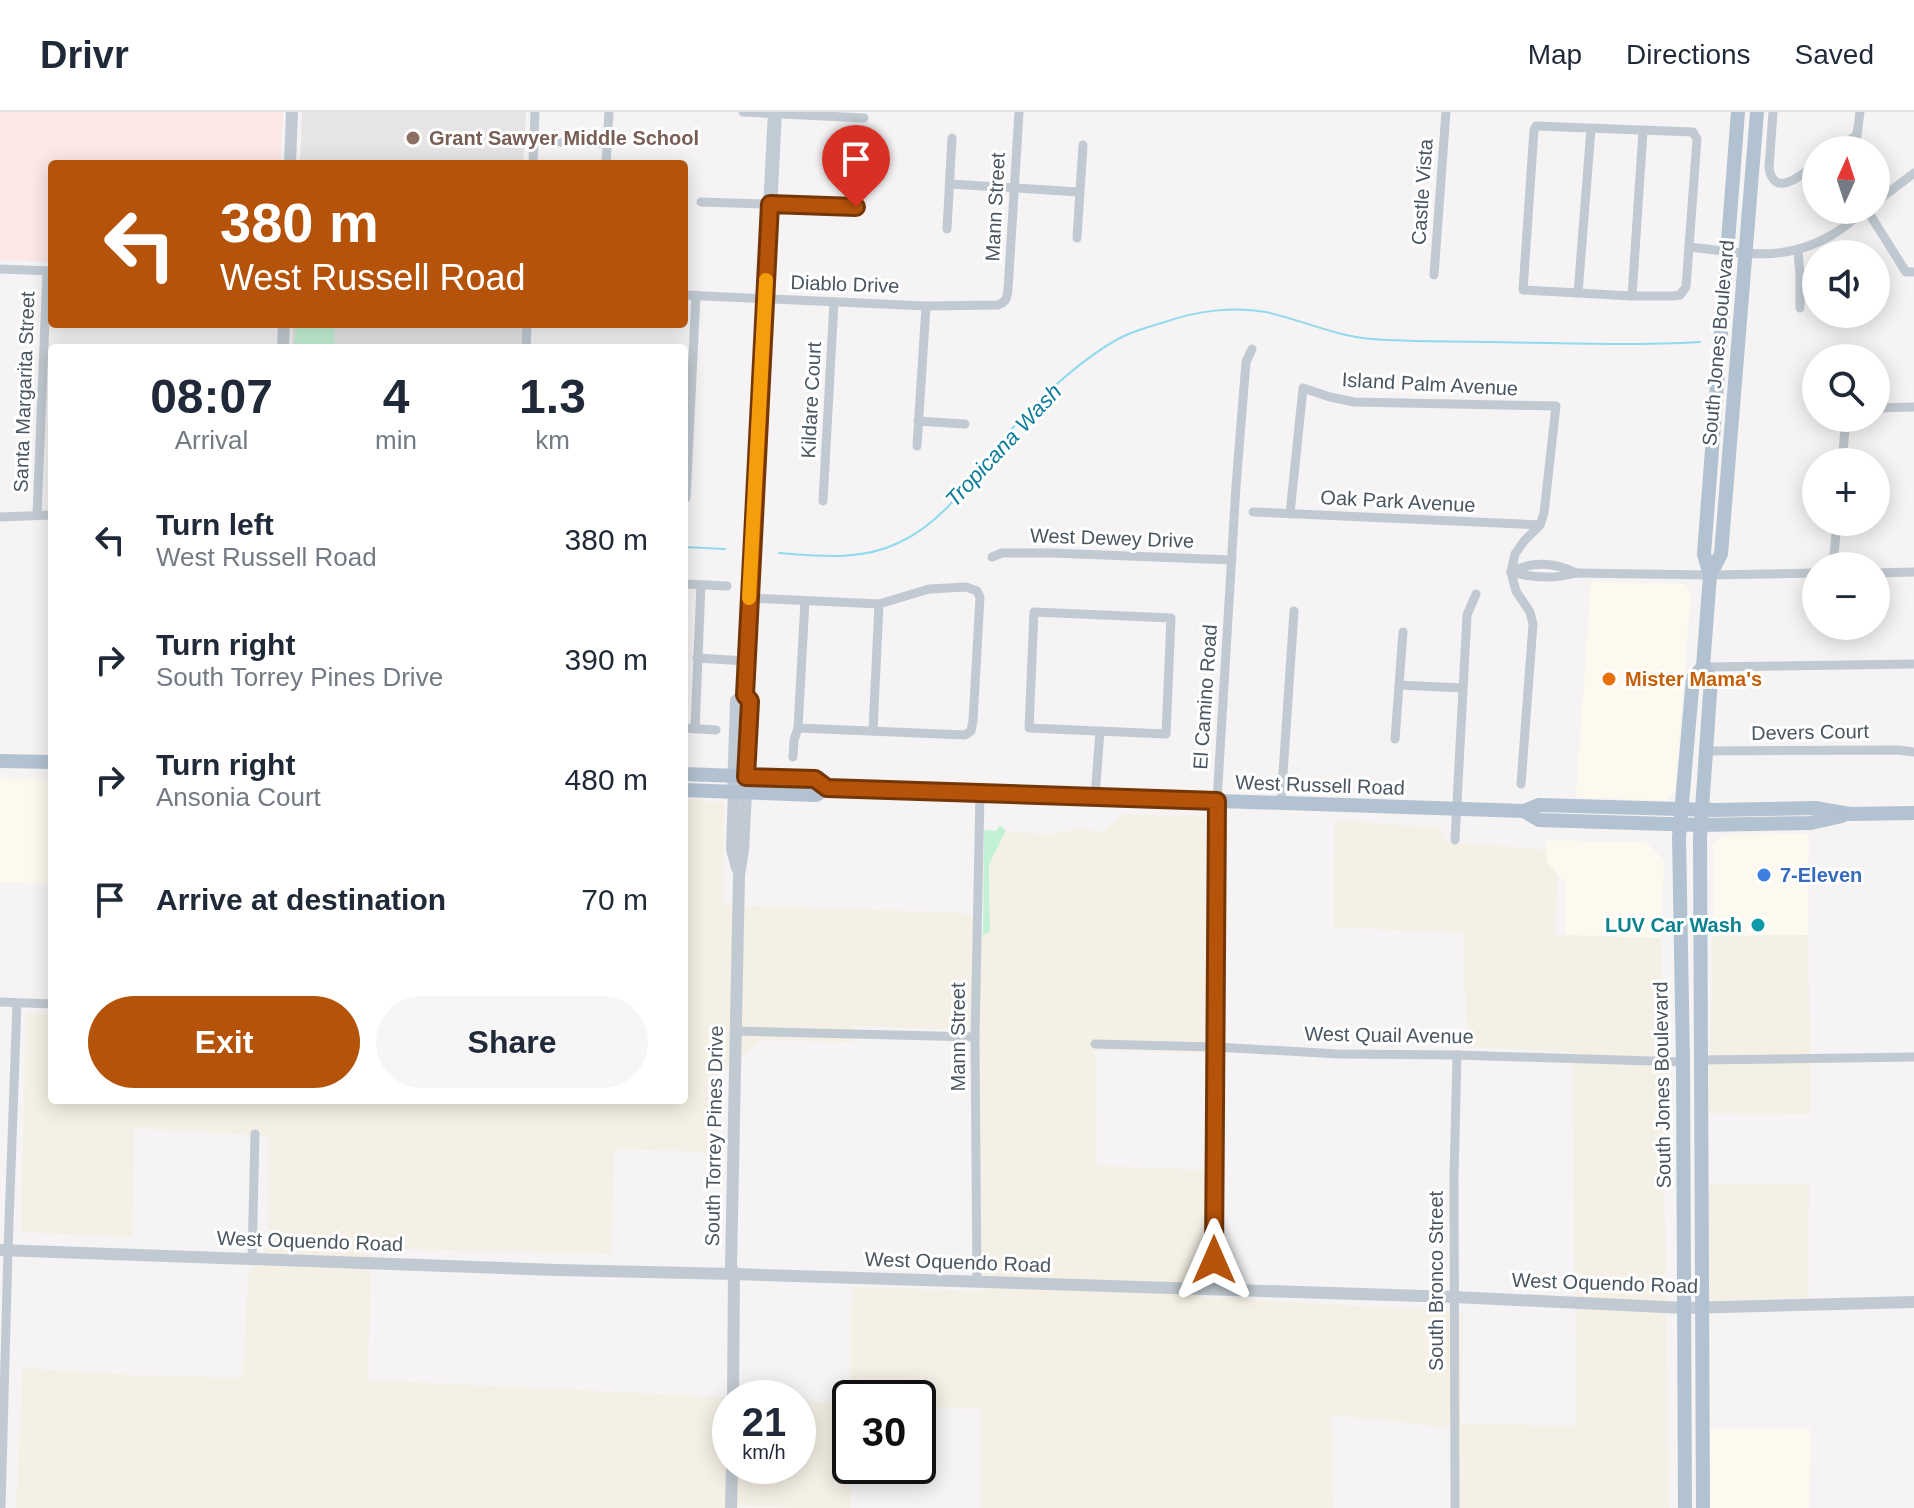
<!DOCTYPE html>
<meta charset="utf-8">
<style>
body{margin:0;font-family:Arial,sans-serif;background:#f6f6f7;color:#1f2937;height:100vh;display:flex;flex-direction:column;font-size:30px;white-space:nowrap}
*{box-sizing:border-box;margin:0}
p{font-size:26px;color:#747a83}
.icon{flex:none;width:44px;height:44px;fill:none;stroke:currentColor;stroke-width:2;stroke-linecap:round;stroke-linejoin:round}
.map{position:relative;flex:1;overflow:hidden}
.panel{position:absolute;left:48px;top:232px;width:640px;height:760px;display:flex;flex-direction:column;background:#fff;border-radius:8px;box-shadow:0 4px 20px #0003}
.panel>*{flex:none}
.banner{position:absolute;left:48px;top:48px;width:640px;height:168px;border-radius:8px;box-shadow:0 4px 20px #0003;background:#b45309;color:#fff;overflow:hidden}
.needle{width:52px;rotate:3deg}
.tools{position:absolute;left:1802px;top:24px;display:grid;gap:16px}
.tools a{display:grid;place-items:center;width:88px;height:88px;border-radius:50%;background:#fff;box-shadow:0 4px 20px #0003;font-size:40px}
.speed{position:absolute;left:712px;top:1268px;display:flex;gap:16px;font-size:40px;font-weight:700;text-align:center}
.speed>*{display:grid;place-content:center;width:104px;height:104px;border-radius:50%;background:#fff;box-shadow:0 4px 20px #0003;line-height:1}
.speed small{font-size:20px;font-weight:400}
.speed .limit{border:4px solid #111;border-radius:12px;background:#fff;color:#111}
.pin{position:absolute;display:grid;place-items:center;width:68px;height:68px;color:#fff;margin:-82px -34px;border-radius:50% 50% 50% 0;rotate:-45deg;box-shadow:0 0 8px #0007}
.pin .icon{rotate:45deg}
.me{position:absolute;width:88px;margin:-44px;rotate:0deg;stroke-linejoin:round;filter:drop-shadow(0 0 6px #0008)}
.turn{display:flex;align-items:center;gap:28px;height:168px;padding:0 40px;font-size:36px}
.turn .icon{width:104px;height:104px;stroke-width:2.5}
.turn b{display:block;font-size:56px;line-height:68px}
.eta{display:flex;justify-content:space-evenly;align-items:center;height:136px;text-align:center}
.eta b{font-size:48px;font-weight:700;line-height:56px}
.button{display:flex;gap:16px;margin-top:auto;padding:16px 40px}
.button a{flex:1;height:92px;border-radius:48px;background:#b45309;color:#fff;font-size:32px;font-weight:700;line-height:92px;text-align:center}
.button a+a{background:#f6f6f7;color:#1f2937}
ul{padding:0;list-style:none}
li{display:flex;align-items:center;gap:24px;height:120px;padding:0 40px}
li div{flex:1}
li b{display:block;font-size:30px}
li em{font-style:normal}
header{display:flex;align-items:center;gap:48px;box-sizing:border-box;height:112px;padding:0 40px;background:#fff;border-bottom:2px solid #e0e1e3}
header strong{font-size:38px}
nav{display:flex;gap:44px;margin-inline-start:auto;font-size:28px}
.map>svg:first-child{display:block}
.commercial{fill:#fdf9ef}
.education{fill:#e6e4e5}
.medical{fill:#fce8e6}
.green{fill:#c3f1d5}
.sand{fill:#f5f0e5}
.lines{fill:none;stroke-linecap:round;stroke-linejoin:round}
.stream{stroke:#90daee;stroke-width:2}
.minor{stroke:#c1cad2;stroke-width:9}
.tertiary{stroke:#c1cad2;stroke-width:12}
.secondary{stroke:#c1cbd6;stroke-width:14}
.primary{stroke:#b3c2d1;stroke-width:14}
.route-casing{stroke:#753606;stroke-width:20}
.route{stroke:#b45309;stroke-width:14}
.slow{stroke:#f59e0b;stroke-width:14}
.education-dot{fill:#8d6e63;stroke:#fff;stroke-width:3}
.food-dot{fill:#e8710a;stroke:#fff;stroke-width:3}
.shop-dot{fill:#3f7fe0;stroke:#fff;stroke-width:3}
.culture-dot{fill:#0f9aa8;stroke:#fff;stroke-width:3}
.labels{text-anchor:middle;stroke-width:6;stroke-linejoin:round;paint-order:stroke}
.education-label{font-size:20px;font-weight:bold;fill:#785e54;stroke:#fff;text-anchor:start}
.street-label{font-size:20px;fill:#4a5661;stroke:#fff}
.food-label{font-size:20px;font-weight:bold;fill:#c56008;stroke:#fff;text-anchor:start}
.shop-label{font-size:20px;font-weight:bold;fill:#366cbe;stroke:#fff;text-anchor:start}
.culture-label{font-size:20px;font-weight:bold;fill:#0d838f;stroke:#fff;text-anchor:end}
.water-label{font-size:22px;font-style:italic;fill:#0c7c9b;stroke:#fff}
</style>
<header>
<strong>Drivr</strong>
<nav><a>Map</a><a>Directions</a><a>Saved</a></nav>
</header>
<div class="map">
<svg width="1914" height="1396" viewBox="0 0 1914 1396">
<rect width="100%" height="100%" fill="#f5f3f3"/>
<g class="commercial">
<path d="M1591,470L1685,472L1691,481L1675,678L1667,689L1576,685Z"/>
<path d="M0,667L52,668V772L0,770Z"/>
<path d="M1809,722L1808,823L1713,824V737L1711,733L1721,724Z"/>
<path d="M1547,728L1647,731L1664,748L1661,826L1565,823L1566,771L1546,750Z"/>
<path d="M1705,1316H1810L1809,1396H1707Z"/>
</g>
<g class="education">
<path d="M302,0H526L523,52H300Z"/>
<path d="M293,212H523L522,236H292Z"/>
</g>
<path class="medical" d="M0,0H283L280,52H52V150L0,148Z"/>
<g class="green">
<path d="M296,212H335L334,236H294Z"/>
<path d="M1000,713L1006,719L989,753L990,819L983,825L984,718L996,719Z"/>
</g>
<g class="sand">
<path d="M684,688L724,690L723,793L963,801L972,805L983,824L990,819L989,753L1006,719L1050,723L1081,716L1101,721L1124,702L1205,705L1207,941L1095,938L1097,1054L1207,1058L1199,1185L1463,1200L1461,1312L1577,1314L1572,940L1467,935L1463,821L1334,815L1335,708L1441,716L1445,730L1547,738V750L1558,762L1555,823L1661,826L1669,1396H1457L1454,1316L1332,1303L1333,1396H980L981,1297L918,1294V1286H851L852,1175L982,1179L980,918L854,914L853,930L762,928L719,962L718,1040L615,1037L611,1142L371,1136L368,1268L742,1286H730V1354H798V1289L850,1291L851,1396H801L742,1393L723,1396H16L23,1256L129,1263L243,1266L248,1164L268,1132L269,1024L135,1016L132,1125L21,1120L26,901L52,903V988H684Z"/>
<path d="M1808,823L1811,1002L1708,1001L1713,824Z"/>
<path d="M1709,1072H1809L1808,1186L1705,1189Z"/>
</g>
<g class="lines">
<g class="stream">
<path d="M684,435L725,437"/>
<path d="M779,441C819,444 861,449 898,431C945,410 973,364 1005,325C1032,292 1085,243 1124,224C1137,218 1151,214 1165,210C1196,199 1234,194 1266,200C1302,208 1335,224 1372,227C1410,230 1449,229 1488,230C1558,231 1629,234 1700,230"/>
</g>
<g class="minor">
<path d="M743,0L864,6"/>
<path d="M1773,0L1769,56C1774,87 1802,63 1816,52"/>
<path d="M1536,14L1693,20L1697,27L1686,175L1680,183L1673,184H1632L1523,178L1534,18Z"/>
<path d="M560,30L607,32"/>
<path d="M1836,38L1857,23"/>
<path d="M1855,38L1860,0"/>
<path d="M533,52L535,0"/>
<path d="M606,52L609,0"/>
<path d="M950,72L1079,80"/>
<path d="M701,90L856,95"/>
<path d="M1876,90L1914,61"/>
<path d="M1867,98L1906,160H1914"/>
<path d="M947,117L952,26"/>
<path d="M1077,126L1083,33"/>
<path d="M1689,135C1741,140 1781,152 1830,124C1843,117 1854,107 1865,98"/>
<path d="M1798,139L1800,164V196"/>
<path d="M0,157L52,159"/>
<path d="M1434,163L1446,0"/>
<path d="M1578,181L1591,17"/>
<path d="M684,183L926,194L998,193C1006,190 1007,186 1008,178L1019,0"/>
<path d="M1632,184L1643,19"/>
<path d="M526,236L527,212"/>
<path d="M1876,296L1914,295"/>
<path d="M918,309L965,312"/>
<path d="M917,334L926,194"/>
<path d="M1842,350L1846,306"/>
<path d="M686,386L696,183"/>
<path d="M823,389L834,190"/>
<path d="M1253,400L1540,413"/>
<path d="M1290,402L1303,276L1330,285L1354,290L1556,294L1544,401L1540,413L1524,429L1515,442L1511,460L1516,479L1530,500L1533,512L1521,672"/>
<path d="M37,403L47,159"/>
<path d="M0,405L52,403"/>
<path d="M992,445L1002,441H1052L1232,448"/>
<path d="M1833,454L1837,410"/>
<path d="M1511,460C1532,466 1554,467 1576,461L1710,463L1816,461"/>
<path d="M1511,460C1531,449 1555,450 1576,461"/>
<path d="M1876,461L1914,460"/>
<path d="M684,472L727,474"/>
<path d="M749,486L879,492L929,477L966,475L977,479L980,485L973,609L971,619L965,623L798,616"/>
<path d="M1034,500L1171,506L1166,622L1029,616Z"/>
<path d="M697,546L746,549"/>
<path d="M1703,555L1914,552"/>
<path d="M1399,573L1462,576"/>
<path d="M684,616L716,618"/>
<path d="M695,617L701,473"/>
<path d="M873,619L879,492"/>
<path d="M1395,627L1403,520"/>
<path d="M1705,639L1898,638L1914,640"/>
<path d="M793,645L794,628L798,616L805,489"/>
<path d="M1095,685L1100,619"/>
<path d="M1281,691L1294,499"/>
<path d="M1455,728L1467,503L1476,482"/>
<path d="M0,890L52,892"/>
<path d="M736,919L975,925"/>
<path d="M1095,932L1216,935L1338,942L1457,943L1683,950"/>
<path d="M1701,948L1914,945"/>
<path d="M252,1147L255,1022"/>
<path d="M977,1170L975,925L980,681"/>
<path d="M1214,1178L1217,689L1236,374L1246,250L1252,237"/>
<path d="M1,1396L8,1138L17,891"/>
<path d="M1455,1396L1454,1065L1457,943"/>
</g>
<g class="tertiary">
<path d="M290,52L292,0"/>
<path d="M283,236L284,212"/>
<path d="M734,680L732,737L737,756"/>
<path d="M0,1138L557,1158L734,1162L1454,1185L1684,1196L1914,1190"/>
<path d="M733,1286L734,1162L731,1154L739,763L743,738L746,681"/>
<path d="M731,1396L732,1354"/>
</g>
<g class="secondary">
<path d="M734,680L737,589L745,583"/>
<path d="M746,681L750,589L745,583L775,0"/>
</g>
<g class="primary">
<path d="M1710,463L1721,442L1757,0"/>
<path d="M0,649L52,650"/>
<path d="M684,662L815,667L827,676"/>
<path d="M684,678L816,683L827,676L1524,699L1539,693L1714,698L1815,696L1850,702L1914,701"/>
<path d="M1524,699L1539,708L1700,713L1811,711L1842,704"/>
<path d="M1685,1396L1683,950L1679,725L1693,566L1703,555"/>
<path d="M1703,1396L1700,726L1711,567L1703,555L1710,463L1704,442L1738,0"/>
</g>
</g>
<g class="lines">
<g class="route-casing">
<path id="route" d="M856,95L770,92L745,583L750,589L746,665L815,667L827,676L1217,689L1214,1148"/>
</g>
<use href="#route" class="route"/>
<path class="slow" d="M749,486L766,168"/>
</g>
<circle class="education-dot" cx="413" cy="26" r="8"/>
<circle class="food-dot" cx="1609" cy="567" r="8"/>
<circle class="shop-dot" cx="1764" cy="763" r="8"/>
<circle class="culture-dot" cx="1758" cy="813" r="8"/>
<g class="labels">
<g class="education-label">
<text x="429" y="33">Grant Sawyer Middle School</text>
</g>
<g class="street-label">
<text transform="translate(1422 80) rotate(-86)" y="7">Castle Vista</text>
<text transform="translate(995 95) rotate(-87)" y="7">Mann Street</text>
<text transform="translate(845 172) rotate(2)" y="7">Diablo Drive</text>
<text transform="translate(1718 231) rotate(-85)" y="7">South Jones Boulevard</text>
<text transform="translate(1430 272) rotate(3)" y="7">Island Palm Avenue</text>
<text transform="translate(24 280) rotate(-88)" y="7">Santa Margarita Street</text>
<text transform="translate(811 288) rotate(-87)" y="7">Kildare Court</text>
<text transform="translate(1398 389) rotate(3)" y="7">Oak Park Avenue</text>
<text transform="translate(1112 426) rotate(2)" y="7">West Dewey Drive</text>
<text transform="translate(1205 585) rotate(-86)" y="7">El Camino Road</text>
<text transform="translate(1810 620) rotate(-1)" y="7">Devers Court</text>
<text transform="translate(1320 673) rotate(2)" y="7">West Russell Road</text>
<text transform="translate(1389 923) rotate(1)" y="7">West Quail Avenue</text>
<text transform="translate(958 925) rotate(-90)" y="7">Mann Street</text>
<text transform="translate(1662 973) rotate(-91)" y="7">South Jones Boulevard</text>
<text transform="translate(714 1024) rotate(-89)" y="7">South Torrey Pines Drive</text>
<text transform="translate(310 1129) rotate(2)" y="7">West Oquendo Road</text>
<text transform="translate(958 1150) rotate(2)" y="7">West Oquendo Road</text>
<text transform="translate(1436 1169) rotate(-90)" y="7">South Bronco Street</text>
<text transform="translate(1605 1171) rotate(2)" y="7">West Oquendo Road</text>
</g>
<g class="food-label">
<text x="1625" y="574">Mister Mama's</text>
</g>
<g class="shop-label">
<text x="1780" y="770">7-Eleven</text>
</g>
<g class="culture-label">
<text x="1742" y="820">LUV Car Wash</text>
</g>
<g class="water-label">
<text transform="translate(1003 333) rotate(-47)" y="8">Tropicana Wash</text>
</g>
</g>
</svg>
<div class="tools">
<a><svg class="needle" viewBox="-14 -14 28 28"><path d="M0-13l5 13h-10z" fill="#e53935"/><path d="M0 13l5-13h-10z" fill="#747a83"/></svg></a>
<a><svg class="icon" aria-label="sound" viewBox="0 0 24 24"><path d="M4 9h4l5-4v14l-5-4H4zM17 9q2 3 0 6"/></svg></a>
<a><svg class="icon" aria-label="search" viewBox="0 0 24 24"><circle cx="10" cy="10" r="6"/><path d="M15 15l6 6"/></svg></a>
<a>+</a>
<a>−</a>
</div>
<div class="speed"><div>21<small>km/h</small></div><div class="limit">30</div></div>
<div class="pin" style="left:856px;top:95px;background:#d93025"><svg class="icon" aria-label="arrive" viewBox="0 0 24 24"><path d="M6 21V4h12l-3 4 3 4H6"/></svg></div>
<svg class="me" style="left:1214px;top:1148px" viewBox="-20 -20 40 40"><path d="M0-17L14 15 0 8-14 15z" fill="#b45309" stroke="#fff" stroke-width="4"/></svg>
<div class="banner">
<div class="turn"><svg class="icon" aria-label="left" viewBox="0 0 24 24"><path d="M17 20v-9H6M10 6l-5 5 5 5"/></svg><div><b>380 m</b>West Russell Road</div></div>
</div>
<section class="panel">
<div class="eta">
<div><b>08:07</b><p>Arrival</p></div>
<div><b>4</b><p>min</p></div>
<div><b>1.3</b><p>km</p></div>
</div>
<ul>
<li><svg class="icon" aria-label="left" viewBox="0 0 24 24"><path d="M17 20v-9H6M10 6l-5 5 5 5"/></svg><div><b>Turn left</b><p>West Russell Road</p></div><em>380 m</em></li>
<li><svg class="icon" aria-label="right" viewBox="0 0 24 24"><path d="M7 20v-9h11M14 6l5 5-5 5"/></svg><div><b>Turn right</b><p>South Torrey Pines Drive</p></div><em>390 m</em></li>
<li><svg class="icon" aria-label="right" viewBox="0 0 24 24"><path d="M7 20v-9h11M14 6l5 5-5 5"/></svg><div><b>Turn right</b><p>Ansonia Court</p></div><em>480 m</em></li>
<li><svg class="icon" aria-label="arrive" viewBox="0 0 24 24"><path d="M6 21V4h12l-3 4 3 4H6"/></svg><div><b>Arrive at destination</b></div><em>70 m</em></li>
</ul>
<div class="button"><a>Exit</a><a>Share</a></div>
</section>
</div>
